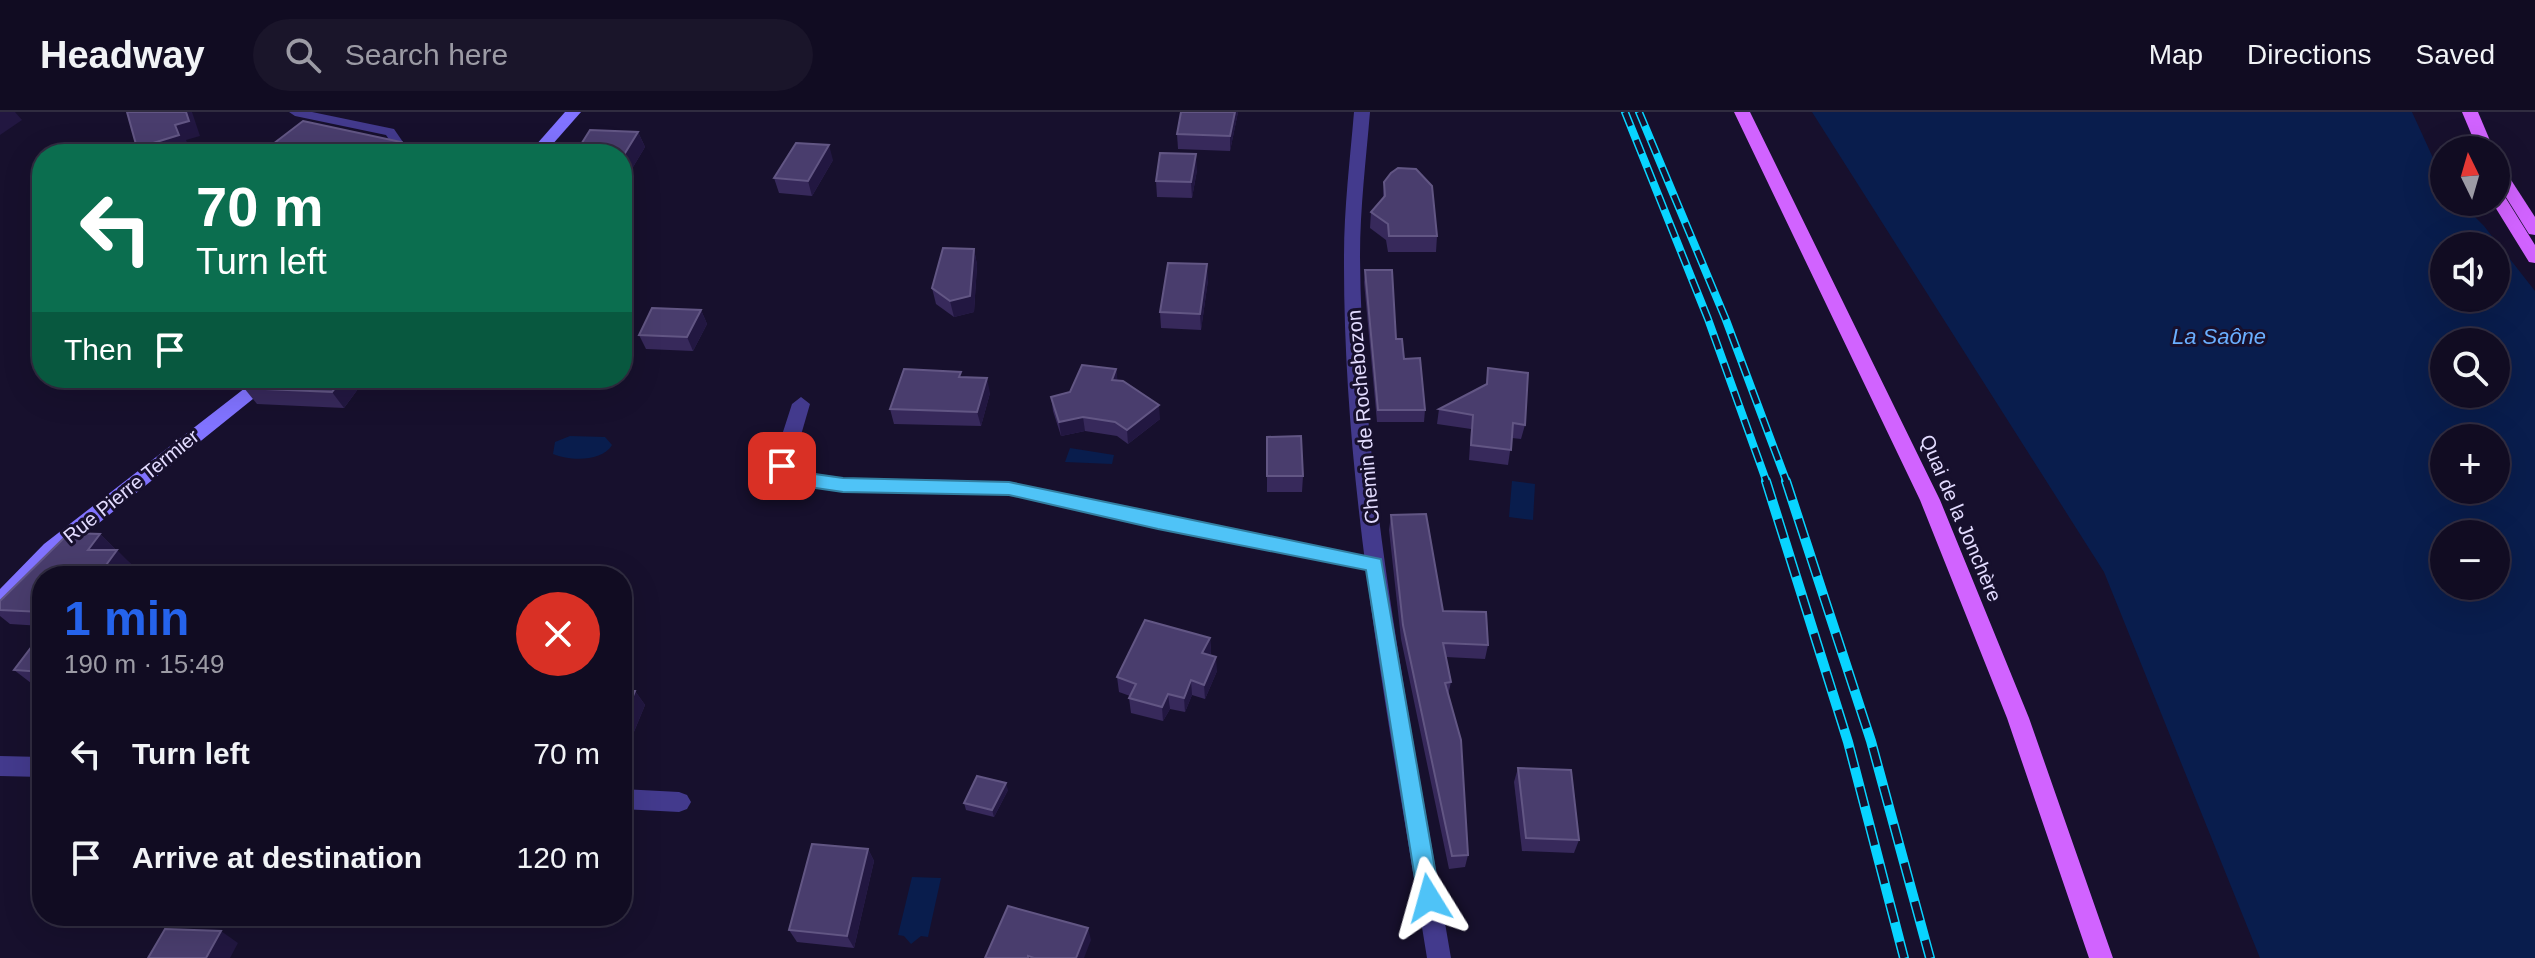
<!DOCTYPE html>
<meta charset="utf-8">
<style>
body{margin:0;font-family:Arial,sans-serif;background:#1a152a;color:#f1f3f6;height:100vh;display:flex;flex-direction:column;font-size:30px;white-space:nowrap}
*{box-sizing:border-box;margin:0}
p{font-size:26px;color:#9c9ba5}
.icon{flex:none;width:44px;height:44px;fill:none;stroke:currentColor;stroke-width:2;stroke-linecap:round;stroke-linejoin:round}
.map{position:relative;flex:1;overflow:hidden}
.side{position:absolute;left:32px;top:454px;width:600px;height:360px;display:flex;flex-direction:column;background:#110c22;border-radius:32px;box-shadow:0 8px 32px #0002,0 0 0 2px #302c40}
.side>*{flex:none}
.banner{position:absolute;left:32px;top:32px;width:600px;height:244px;border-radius:32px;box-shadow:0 8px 32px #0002,0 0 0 2px #302c40;background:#0b6e4f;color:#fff;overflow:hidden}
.needle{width:52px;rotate:355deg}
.controls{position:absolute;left:2430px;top:24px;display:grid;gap:16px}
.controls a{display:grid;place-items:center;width:80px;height:80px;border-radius:50%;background:#110c22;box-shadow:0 8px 32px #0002,0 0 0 2px #302c40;font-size:40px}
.pin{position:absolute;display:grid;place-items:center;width:68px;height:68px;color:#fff;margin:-34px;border-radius:16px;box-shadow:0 4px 12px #0006}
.me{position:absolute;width:88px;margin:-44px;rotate:352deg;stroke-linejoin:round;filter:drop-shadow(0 0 6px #0008)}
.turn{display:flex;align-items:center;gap:28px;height:168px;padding:0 32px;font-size:36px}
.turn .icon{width:104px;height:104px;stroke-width:2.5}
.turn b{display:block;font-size:56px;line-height:68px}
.then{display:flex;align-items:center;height:76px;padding:0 32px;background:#0003;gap:16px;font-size:30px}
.round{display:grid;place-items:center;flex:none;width:84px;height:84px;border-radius:42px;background:#1a152a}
.summary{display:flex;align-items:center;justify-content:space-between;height:136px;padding:0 32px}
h1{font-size:48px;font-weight:600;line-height:60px;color:#2563eb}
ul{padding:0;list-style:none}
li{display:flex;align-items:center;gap:24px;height:104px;padding:0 32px}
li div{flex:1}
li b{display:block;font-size:30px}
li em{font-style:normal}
header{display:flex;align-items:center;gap:48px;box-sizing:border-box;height:112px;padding:0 40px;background:#110c22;border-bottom:2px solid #302c40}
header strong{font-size:38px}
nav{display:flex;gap:44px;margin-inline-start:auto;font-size:28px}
.search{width:560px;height:72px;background:#1a152a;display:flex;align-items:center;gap:20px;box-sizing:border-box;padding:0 28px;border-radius:44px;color:#9c9ba5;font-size:30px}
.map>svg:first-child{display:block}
.water{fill:#091d4d;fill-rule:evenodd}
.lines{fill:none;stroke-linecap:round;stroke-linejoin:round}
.lane{fill:#433a8d;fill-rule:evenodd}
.street{fill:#433a8d;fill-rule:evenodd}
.secondary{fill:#8173ff;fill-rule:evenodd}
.primary{fill:#d163ff;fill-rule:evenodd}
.rail-far1-casing{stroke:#08d4ff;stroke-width:8}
.rail-casing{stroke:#08d4ff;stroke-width:10}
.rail-far1{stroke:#17102d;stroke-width:5;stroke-dasharray:15;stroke-linecap:butt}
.rail{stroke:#17102d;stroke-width:7;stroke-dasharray:20;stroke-linecap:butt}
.wall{fill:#37295b}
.shaded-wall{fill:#221741}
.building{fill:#493d6d;stroke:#625684;stroke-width:2}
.route{fill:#4fc3f7;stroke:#337fa1;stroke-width:2}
.labels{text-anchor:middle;stroke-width:6;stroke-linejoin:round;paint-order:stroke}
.street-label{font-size:20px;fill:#e3dcff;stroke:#17102d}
.water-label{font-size:22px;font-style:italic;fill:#6aafff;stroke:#17102d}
</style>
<header>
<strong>Headway</strong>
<div class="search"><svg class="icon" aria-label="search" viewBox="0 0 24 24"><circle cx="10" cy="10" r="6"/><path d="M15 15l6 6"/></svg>Search here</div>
<nav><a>Map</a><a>Directions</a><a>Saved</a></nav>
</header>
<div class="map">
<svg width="2535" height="846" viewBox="0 0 2535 846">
<rect width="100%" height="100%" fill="#17102d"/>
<g class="water">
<path d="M1812,0H2412L2444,70V90H2460L2484,114L2535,179V846H2260L2104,460ZM2444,134H2496V186H2444ZM2444,230H2496V282H2444ZM2444,326H2496V378H2444ZM2444,422H2496V474H2444Z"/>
<path d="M570,324L605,325L612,333C602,350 570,349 553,342L555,330Z"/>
<path d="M1070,336L1114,343L1112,352L1065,350Z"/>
<path d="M1512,369L1535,372L1533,408L1509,405Z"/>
<path d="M912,765L941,766L928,825L921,824L911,832L904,824L898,823Z"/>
</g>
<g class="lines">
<g class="lane">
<path d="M289,0H312L394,17L405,33L431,42H410L397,39L386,23L295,4Z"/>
<path d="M957,369L1009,370L1158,404L1375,446L1381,447L1383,452L1381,457L1375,458L1158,416L1009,382L957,381L949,375Z"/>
</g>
<g class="street">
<path d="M1354,0H1370C1366,48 1360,96 1360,145C1362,382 1412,614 1451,846H1427C1390,613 1343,381 1344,145C1344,96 1350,48 1354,0Z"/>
<path d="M801,285L810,292L792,354L794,359L843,366L957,368L967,375L964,380H843L781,370L772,354L792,292Z"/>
<path d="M0,644L42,645V665L0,664Z"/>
<path d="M622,677L679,680L687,683L691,690L687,697L679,700L622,697Z"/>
</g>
<g class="secondary">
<path d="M565,0H581L544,42H528Z"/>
<path d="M258,266H279L58,444L7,497L0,499V477L44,432Z"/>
</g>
<g class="primary">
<path d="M1734,0H1750L1940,388L2029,606L2113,846H2089L2007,606L1920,388Z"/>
<path d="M2462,0H2478L2494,38H2478Z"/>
<path d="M2496,52L2502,54L2535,105V123L2529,122L2496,69Z"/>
<path d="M2496,79L2502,80L2535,133V151L2529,150L2492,90H2496Z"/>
</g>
<g class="rail-far1-casing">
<g id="rail-far1">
<path d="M1625,0L1708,207L1767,371"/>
<path d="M1639,0L1726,208L1787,371"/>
</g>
</g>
<g class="rail-casing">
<g id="rail">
<path d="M1766,369L1848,630L1904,846"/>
<path d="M1786,369L1871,629L1930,846"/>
</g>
</g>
<use href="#rail-far1" class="rail-far1"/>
<use href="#rail" class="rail"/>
</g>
<g class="wall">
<path d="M1181,0H1238L1230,39L1178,37L1177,22Z"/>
<path d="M638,20L645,35L627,65H622V42Z"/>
<path d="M401,30L408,42H280L273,32Z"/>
<path d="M833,48L812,84L779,81L774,66Z"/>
<path d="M1197,58L1192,86L1157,85L1156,69Z"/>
<path d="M1384,70L1437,124L1436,140H1388L1386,128L1370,116L1371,100L1383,86Z"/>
<path d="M974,137L977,153L974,200L954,205L936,192L932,176Z"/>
<path d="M1365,158L1396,227L1425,298L1424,310H1377L1364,170Z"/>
<path d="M1208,168L1201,218L1161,216L1160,200Z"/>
<path d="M701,198L707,212L693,239L646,237L639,223Z"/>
<path d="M1488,256L1525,313L1521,327L1512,326L1508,353L1469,348L1471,317L1437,312L1439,297L1486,272Z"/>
<path d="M1116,257L1117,269L1160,307L1128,332L1117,324L1085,319L1061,324L1053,299L1051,285L1070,280Z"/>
<path d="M962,265L990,281L981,314L894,312L890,297Z"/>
<path d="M366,266L344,296L257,292L244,276Z"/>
<path d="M1267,325L1303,364L1302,380H1267Z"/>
<path d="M1391,403L1443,499L1488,533L1485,547L1446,545L1451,570L1448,583L1468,743L1465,755L1449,757L1401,527L1389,418Z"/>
<path d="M100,422L116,438H115L133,454L42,464V514L10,512L0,504V489Z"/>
<path d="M42,521V572L31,571L14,558Z"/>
<path d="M1210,526L1211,540L1210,543L1217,559L1205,587L1192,583L1185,600L1170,597L1163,609L1131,601L1129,586L1130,584L1119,580L1117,565Z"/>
<path d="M622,579H635L645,593L631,627L622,626Z"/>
<path d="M1518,656L1579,728L1574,741L1522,739L1514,670Z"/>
<path d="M1008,678L994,705L966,698L964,691Z"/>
<path d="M868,737L874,749L854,836L797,830L789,818Z"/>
</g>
<g class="shaded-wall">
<path d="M0,0H15L22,8L0,23Z"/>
<path d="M186,0H192L200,24L186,28L190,38L178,42H142L137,36L175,13Z"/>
<path d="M1235,0H1238L1230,39V24Z"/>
<path d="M638,20L645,35L627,65L622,53V46Z"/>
<path d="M401,30L408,42H386Z"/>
<path d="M829,33L833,48L812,84L808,69Z"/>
<path d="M1196,42L1197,58L1192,86L1191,70Z"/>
<path d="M974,137L977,153L974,200L954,205L950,189Z"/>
<path d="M1207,152L1208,168L1201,218L1200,202Z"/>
<path d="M701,198L707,212L693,239L687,225Z"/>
<path d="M1116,257L1118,271L1112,268Z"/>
<path d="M343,266H366L344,296L332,280Z"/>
<path d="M987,266L990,281L981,314L977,300Z"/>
<path d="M1159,293L1160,307L1128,332L1127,318Z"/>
<path d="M1083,305L1085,319L1061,324L1059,310Z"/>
<path d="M100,422L116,438L105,453L88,438Z"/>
<path d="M117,438L133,454L125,464H98Z"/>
<path d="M1210,526L1211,540L1203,556L1202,541Z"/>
<path d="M1216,545L1217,559L1205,587L1204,573Z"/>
<path d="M1191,568L1192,583L1185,600L1184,586Z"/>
<path d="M635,579L645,593L631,627L622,614V611Z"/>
<path d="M1168,582L1170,597L1163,609L1162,595Z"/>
<path d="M1006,671L1008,678L994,705L992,698Z"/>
<path d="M868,737L874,749L854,836L847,824Z"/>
<path d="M1088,816L1091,828L1084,846H1076Z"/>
<path d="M221,819L238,831L230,846H206Z"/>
</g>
<g class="building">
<path d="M127,0H186L189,9L175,13L179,23L137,36Z"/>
<path d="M1181,0H1235L1230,24L1177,22Z"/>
<path d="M303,9L401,30L386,42H310L273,32Z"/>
<path d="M590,18L638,20L622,46V42H575Z"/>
<path d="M796,31L829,33L808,69L774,66Z"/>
<path d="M1160,41L1196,42L1191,70L1156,69Z"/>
<path d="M1398,56L1416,57L1432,74L1437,124H1389L1388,112L1371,100L1385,84L1384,70L1391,61Z"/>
<path d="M943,136L974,137L970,184L950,189L932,176Z"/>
<path d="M1168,151L1207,152L1200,202L1160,200Z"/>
<path d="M1365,158H1392L1396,227H1402L1404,247L1420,246L1425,298H1378Z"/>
<path d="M652,196L701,198L687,225L639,223Z"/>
<path d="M1082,253L1116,257L1112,268L1123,269L1159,293L1127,318L1115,310L1083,305L1059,310L1051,285L1070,280Z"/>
<path d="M1488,256L1528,261L1525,313L1513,311L1511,338L1471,333L1473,303L1439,297L1487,272Z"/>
<path d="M904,257L961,260L959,265L987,266L977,300L890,297Z"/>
<path d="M257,266H343L332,280L244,276Z"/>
<path d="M1301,324L1303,364H1267V325Z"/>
<path d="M1426,402L1443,499L1486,500L1488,533L1443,531L1451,570L1445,571L1461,628L1468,743L1452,744L1403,513L1391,403Z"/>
<path d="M69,421L100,422L88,438H117L98,464H42V500L0,498V489Z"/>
<path d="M1145,508L1210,526L1202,541L1216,545L1204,573L1191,568L1184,586L1168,582L1162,595L1129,586L1136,572L1117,565Z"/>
<path d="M42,521V560L14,558Z"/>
<path d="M622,579H635L622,611Z"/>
<path d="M1518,656L1571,658L1579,728L1526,726Z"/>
<path d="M977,664L1006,671L992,698L964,691Z"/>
<path d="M812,732L868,737L847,824L789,818Z"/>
<path d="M1008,794L1088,816L1076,846H1034L1028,844V846H985Z"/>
<path d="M165,817L221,819L206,846H148Z"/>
</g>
<path class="route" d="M782,347L788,349L794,359L843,366L1009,370L1381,447L1440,786L1437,794L1429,797L1422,794L1418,786L1366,458L1158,417L1009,383L843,380L788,372L782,370L773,354Z"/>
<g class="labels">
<g class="street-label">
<text transform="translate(1363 305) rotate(-95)" y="7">Chemin de Rochebozon</text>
<text transform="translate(131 374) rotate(-39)" y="7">Rue Pierre Termier</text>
<text transform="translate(1961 406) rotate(67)" y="7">Quai de la Jonchère</text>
</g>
<g class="water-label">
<text x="2219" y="232">La Saône</text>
</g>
</g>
</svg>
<div class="controls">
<a><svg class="needle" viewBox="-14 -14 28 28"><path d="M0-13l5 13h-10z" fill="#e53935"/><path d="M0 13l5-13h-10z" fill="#9c9ba5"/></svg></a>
<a><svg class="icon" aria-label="sound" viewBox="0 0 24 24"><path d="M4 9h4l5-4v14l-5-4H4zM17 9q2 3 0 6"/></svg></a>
<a><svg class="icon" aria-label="search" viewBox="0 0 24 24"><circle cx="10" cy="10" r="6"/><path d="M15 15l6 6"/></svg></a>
<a>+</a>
<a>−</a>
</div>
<div class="pin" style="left:782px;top:354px;background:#d93025"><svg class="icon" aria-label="arrive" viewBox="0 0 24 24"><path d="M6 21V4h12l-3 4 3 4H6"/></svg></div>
<svg class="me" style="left:1429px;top:786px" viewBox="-20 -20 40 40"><path d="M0-17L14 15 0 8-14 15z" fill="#4fc3f7" stroke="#fff" stroke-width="4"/></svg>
<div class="banner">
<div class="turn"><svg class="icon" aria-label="left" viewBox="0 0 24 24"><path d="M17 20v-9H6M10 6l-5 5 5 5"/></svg><div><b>70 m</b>Turn left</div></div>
<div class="then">Then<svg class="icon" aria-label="arrive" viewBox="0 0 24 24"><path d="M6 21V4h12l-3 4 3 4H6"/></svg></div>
</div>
<section class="side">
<div class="summary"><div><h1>1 min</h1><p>190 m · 15:49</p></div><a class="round" style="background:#d93025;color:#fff"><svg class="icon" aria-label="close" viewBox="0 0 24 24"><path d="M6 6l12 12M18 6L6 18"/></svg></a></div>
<ul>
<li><svg class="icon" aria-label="left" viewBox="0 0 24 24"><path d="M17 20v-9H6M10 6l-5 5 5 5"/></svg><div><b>Turn left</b></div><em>70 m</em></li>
<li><svg class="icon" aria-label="arrive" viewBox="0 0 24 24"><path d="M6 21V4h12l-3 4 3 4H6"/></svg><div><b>Arrive at destination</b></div><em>120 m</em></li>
</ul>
</section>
</div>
